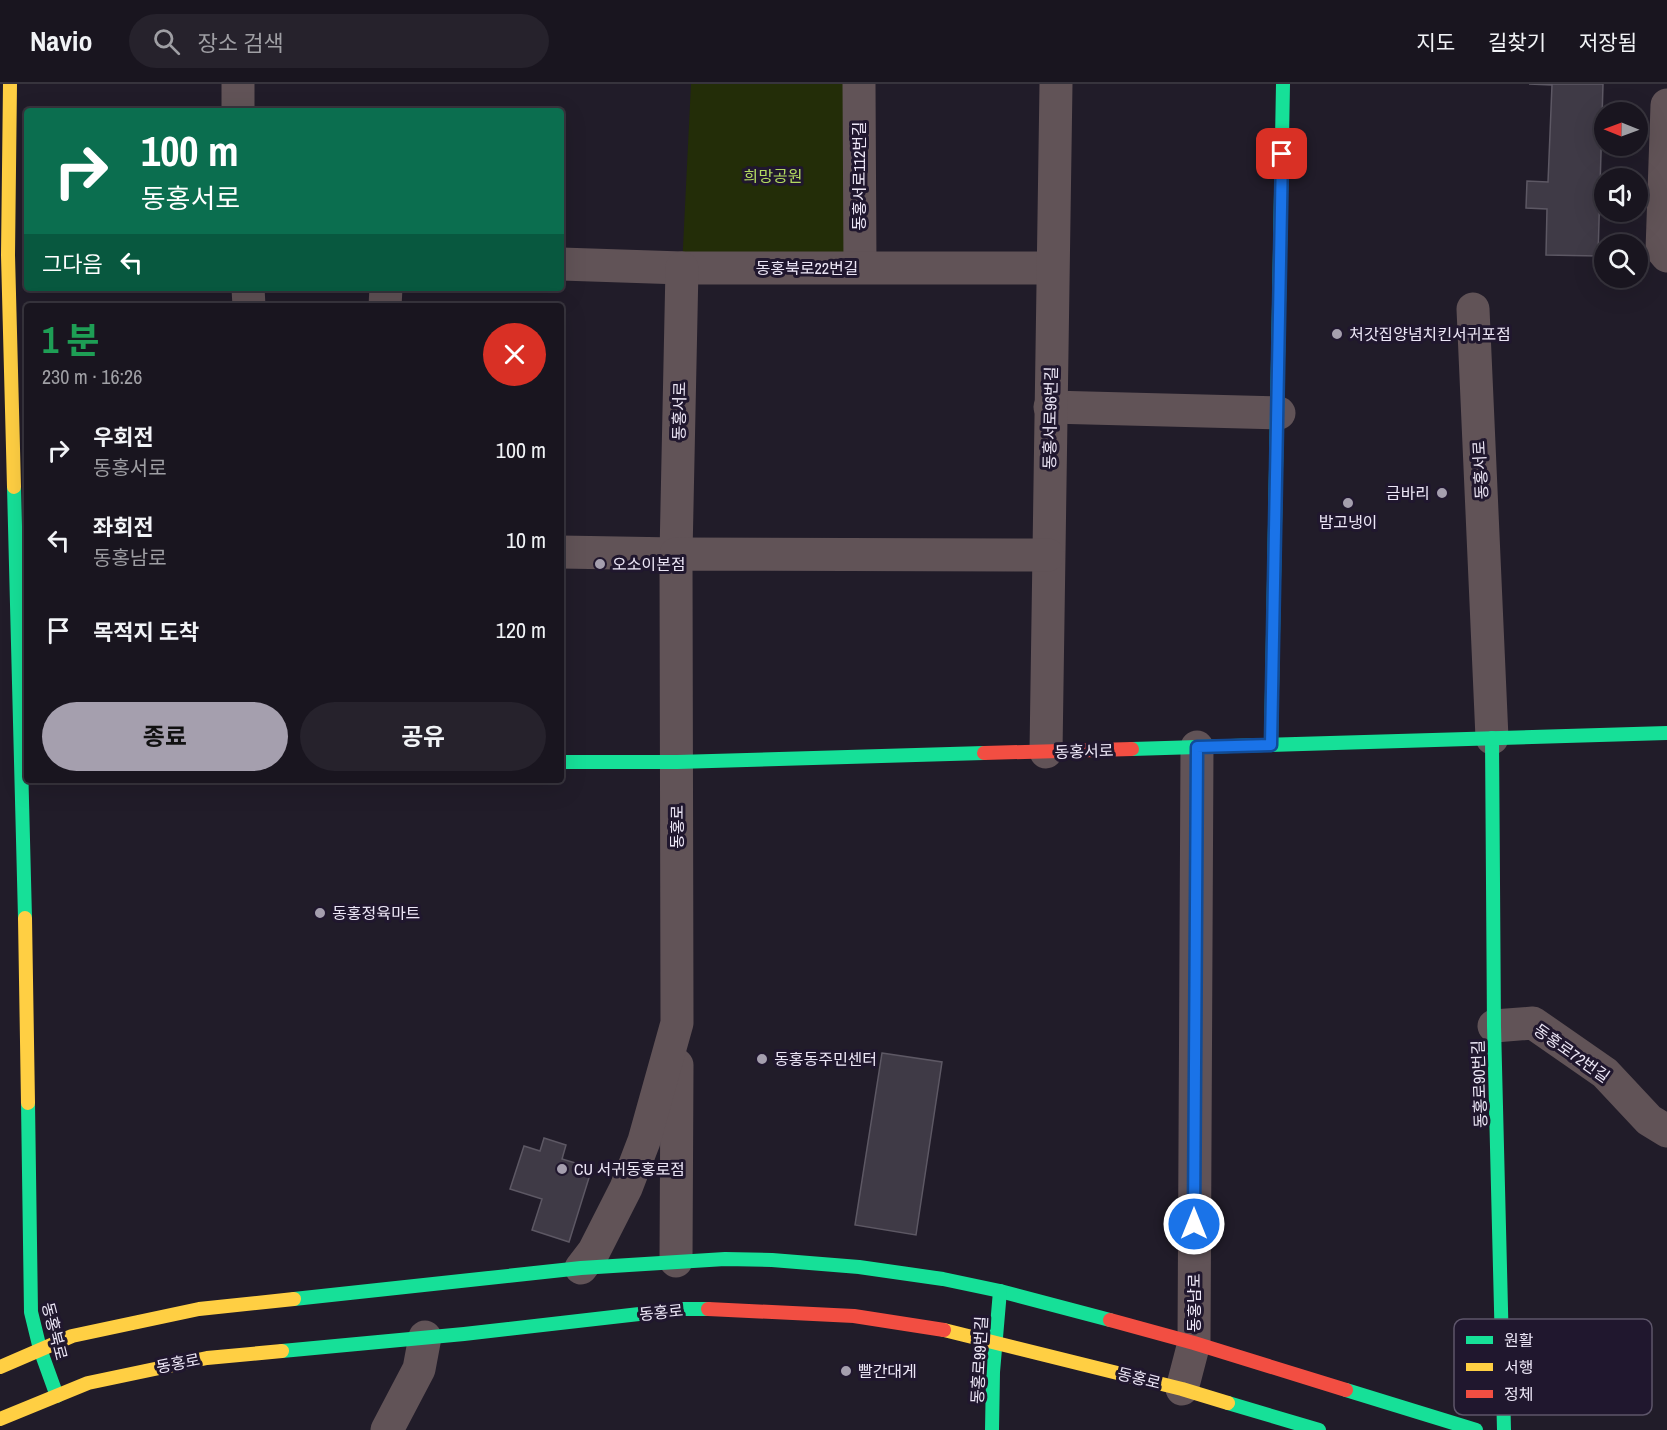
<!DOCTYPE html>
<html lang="ko">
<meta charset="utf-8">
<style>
body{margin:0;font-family:"Archivo Narrow","Noto Sans KR",sans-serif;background:#26222c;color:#f1f3f6;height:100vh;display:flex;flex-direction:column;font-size:22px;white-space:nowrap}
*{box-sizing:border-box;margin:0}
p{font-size:20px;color:#9f9fa4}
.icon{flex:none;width:33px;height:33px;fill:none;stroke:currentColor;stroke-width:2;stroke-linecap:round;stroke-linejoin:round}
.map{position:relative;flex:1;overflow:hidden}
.sheet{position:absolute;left:24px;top:219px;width:540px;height:480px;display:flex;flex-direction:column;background:#19151f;border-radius:6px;box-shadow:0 6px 24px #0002,0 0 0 2px #37343d}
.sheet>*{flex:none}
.banner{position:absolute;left:24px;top:24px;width:540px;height:183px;border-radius:6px;box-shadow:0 6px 24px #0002,0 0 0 2px #37343d;background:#0b6e4f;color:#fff;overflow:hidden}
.needle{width:39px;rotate:271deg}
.buttons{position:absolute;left:1594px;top:18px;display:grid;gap:12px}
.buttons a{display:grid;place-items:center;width:54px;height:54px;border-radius:50%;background:#19151f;box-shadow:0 6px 24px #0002,0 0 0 2px #37343d;font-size:30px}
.pin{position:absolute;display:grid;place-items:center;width:51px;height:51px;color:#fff;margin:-26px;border-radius:12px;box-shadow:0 3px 9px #0006}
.me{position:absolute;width:66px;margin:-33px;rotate:0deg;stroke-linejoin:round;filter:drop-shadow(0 0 4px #0008)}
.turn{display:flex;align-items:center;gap:21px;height:126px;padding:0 18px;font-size:27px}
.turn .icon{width:78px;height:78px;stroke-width:2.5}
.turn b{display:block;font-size:42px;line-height:51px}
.then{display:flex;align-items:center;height:57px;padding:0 18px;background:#0003;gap:12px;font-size:22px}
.round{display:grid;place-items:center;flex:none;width:63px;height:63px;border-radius:32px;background:#26222c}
.headline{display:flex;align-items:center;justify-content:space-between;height:102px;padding:0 18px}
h1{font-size:36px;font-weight:700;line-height:45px;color:#1e9e55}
.primary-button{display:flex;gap:12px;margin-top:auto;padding:12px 18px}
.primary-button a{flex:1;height:69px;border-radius:36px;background:#a59fae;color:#111;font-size:24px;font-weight:700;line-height:69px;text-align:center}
.primary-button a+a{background:#26222c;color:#f1f3f6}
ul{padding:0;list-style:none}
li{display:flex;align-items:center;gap:18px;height:90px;padding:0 18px}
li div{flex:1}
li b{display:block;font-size:22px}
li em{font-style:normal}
header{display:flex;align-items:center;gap:36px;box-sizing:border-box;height:84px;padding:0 30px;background:#19151f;border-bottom:2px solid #37343d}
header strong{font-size:28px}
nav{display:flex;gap:33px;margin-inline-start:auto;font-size:21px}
.search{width:420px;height:54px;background:#26222c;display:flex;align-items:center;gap:15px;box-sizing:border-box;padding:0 21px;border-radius:33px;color:#9f9fa4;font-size:22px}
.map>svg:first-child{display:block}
.green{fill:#232d08}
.building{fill:#3f3a46;stroke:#5d5864;stroke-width:1.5}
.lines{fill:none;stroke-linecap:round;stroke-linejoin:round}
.street{stroke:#615357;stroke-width:33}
.fast{stroke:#16e098;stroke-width:14}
.slow{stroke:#ffcf43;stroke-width:14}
.jam{stroke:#f24e42;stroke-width:14}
.route-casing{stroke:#114b97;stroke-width:15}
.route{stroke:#1a73e8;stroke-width:10}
.poi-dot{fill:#a59fae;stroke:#20172e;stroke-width:2}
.labels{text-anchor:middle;stroke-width:6;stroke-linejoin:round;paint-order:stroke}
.park-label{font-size:16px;fill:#b3da61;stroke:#20172e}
.street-label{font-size:16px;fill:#ece6f6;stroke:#20172e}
.poi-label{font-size:16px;fill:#ece6f6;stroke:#20172e;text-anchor:start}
.key{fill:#20172e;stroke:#5d556a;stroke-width:1.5}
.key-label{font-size:16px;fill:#ece6f6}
</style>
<header>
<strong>Navio</strong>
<div class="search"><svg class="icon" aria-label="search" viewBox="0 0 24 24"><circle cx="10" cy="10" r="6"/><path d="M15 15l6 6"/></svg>장소 검색</div>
<nav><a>지도</a><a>길찾기</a><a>저장됨</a></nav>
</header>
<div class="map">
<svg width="1667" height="1346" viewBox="0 0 1667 1346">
<rect width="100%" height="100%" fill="#211c29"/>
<path class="green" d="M691,0H859L860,183L682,184Z"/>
<g class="building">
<path d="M1529,0H1603L1598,172L1546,171L1547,125L1526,124L1527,97L1548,98L1552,1Z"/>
<path d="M882,969L942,978L916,1151L855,1141Z"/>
<path d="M544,1054L566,1061L562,1075L592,1084L569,1158L532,1146L542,1115L510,1105L524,1062L540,1067Z"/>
</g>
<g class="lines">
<g class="street">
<path d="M859,0L860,183"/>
<path d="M1667,21L1662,166L1667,172"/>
<path d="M238,27V0"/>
<path d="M561,180L682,184H1052"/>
<path d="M248,204L249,222"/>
<path d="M385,222L386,204"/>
<path d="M1473,225L1492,654"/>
<path d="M1050,323L1279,329"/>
<path d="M561,468L676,470L682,184"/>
<path d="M1046,668L1056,0"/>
<path d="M1494,942L1533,939L1605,989L1649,1036L1667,1047"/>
<path d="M676,1177L677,981"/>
<path d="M581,1184L594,1167L626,1104L644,1057L677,939L676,470L1048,471"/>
<path d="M1182,1305L1194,1259L1197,663"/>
<path d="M387,1346L419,1285L425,1253"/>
</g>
<g class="fast">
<path d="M14,403L25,834"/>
<path d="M1492,654L1494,942L1504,1346"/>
<path d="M1271,661L1283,0"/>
<path d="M1132,665L1667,649"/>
<path d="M561,678H677L984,669"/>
<path d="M28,1019L31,1228L40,1265L57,1312"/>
<path d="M294,1215L581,1184L725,1175L772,1176L859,1183L943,1195L1000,1207L1110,1236"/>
<path d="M282,1267L464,1250L683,1225H708"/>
<path d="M1346,1306L1476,1346"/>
<path d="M1228,1319L1319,1346"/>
<path d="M992,1346L993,1288L1000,1207"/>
</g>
<g class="slow">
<path d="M10,0L8,171L14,403"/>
<path d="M25,834L28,1019"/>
<path d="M944,1246L1182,1305L1228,1319"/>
<path d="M0,1283L72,1252L199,1225L294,1215"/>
<path d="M0,1335L88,1299L207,1274L282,1267"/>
</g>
<g class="jam">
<path d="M984,669L1132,665"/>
<path d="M708,1225L854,1232L944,1246"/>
<path d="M1110,1236L1194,1259L1346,1306"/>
</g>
</g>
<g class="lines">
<g class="route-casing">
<path id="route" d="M1194,1140L1197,663L1271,661L1282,70"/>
</g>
<use href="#route" class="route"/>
</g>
<g class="poi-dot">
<circle cx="1337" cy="250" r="6"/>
<circle cx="1442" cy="409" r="6"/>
<circle cx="1348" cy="419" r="6"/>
<circle cx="600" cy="480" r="6"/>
<circle cx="320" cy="829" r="6"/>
<circle cx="762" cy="975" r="6"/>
<circle cx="562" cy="1085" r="6"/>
<circle cx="846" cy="1287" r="6"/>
</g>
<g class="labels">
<g class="park-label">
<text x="773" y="98">희망공원</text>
</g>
<g class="street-label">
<text transform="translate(859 92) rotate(-90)" y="6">동홍서로112번길</text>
<text x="807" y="190">동홍북로22번길</text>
<text transform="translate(679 327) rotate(-89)" y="6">동홍서로</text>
<text transform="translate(1050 334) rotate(-89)" y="6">동홍서로96번길</text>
<text transform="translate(1480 386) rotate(-93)" y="6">동홍서로</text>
<text transform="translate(1084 667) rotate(-2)" y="6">동홍서로</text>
<text transform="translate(677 743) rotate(-90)" y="6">동홍로</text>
<text transform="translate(1572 969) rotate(35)" y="6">동홍로72번길</text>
<text transform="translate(1479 1000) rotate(-92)" y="6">동홍로90번길</text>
<text transform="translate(1194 1219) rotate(-90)" y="6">동홍남로</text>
<text transform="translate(661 1228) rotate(-6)" y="6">동홍로</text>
<text transform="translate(55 1247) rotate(76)" y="6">동홍북로</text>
<text transform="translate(979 1276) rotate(-87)" y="6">동홍로99번길</text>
<text transform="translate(178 1279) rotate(-11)" y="6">동홍로</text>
<text transform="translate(1139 1294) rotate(14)" y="6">동홍로</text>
</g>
<g class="poi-label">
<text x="1349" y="256">처갓집양념치킨서귀포점</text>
<text x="1430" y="415" text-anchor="end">금바리</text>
<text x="1348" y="444" text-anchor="middle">밤고냉이</text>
<text x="612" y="486">오소이본점</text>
<text x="332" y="835">동홍정육마트</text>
<text x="774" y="981">동홍동주민센터</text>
<text x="574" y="1091">CU 서귀동홍로점</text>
<text x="858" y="1293">빨간대게</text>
</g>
</g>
<rect x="1454" y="1235" width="198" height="96" rx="9" class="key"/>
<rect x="1466" y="1252" width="27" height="8" fill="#16e098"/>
<rect x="1466" y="1279" width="27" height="8" fill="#ffcf43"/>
<rect x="1466" y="1306" width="27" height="8" fill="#f24e42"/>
<g class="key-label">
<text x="1504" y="1262">원활</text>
<text x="1504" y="1289">서행</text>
<text x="1504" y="1316">정체</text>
</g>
</svg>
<div class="buttons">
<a><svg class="needle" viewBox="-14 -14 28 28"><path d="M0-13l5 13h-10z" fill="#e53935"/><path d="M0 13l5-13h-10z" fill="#9f9fa4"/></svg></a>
<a><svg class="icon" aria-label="sound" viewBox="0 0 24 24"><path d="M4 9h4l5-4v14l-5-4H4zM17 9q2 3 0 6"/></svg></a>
<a><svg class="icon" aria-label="search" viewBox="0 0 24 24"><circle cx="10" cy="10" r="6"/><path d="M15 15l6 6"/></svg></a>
</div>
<div class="pin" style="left:1282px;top:70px;background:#d93025"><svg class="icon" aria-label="arrive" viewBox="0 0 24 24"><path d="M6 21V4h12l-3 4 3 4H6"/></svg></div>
<svg class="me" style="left:1194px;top:1140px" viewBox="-20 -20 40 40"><circle r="17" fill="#1a73e8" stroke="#fff" stroke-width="3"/><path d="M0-11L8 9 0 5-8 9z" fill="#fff"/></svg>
<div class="banner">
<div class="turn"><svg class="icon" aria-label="right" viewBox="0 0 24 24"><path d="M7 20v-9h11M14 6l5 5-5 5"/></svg><div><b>100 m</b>동홍서로</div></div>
<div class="then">그다음<svg class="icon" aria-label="left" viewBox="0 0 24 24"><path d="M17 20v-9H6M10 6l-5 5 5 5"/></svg></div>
</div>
<section class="sheet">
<div class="headline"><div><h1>1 분</h1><p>230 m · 16:26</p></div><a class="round" style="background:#d93025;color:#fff"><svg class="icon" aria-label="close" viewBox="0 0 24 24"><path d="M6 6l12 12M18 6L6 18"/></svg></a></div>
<ul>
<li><svg class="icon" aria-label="right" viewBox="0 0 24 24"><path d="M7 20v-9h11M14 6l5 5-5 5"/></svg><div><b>우회전</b><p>동홍서로</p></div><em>100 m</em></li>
<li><svg class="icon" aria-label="left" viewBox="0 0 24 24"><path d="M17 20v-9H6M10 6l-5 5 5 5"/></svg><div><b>좌회전</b><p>동홍남로</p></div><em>10 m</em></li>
<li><svg class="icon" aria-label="arrive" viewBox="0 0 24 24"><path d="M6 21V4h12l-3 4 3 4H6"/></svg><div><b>목적지 도착</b></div><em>120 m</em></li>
</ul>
<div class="primary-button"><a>종료</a><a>공유</a></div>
</section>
</div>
